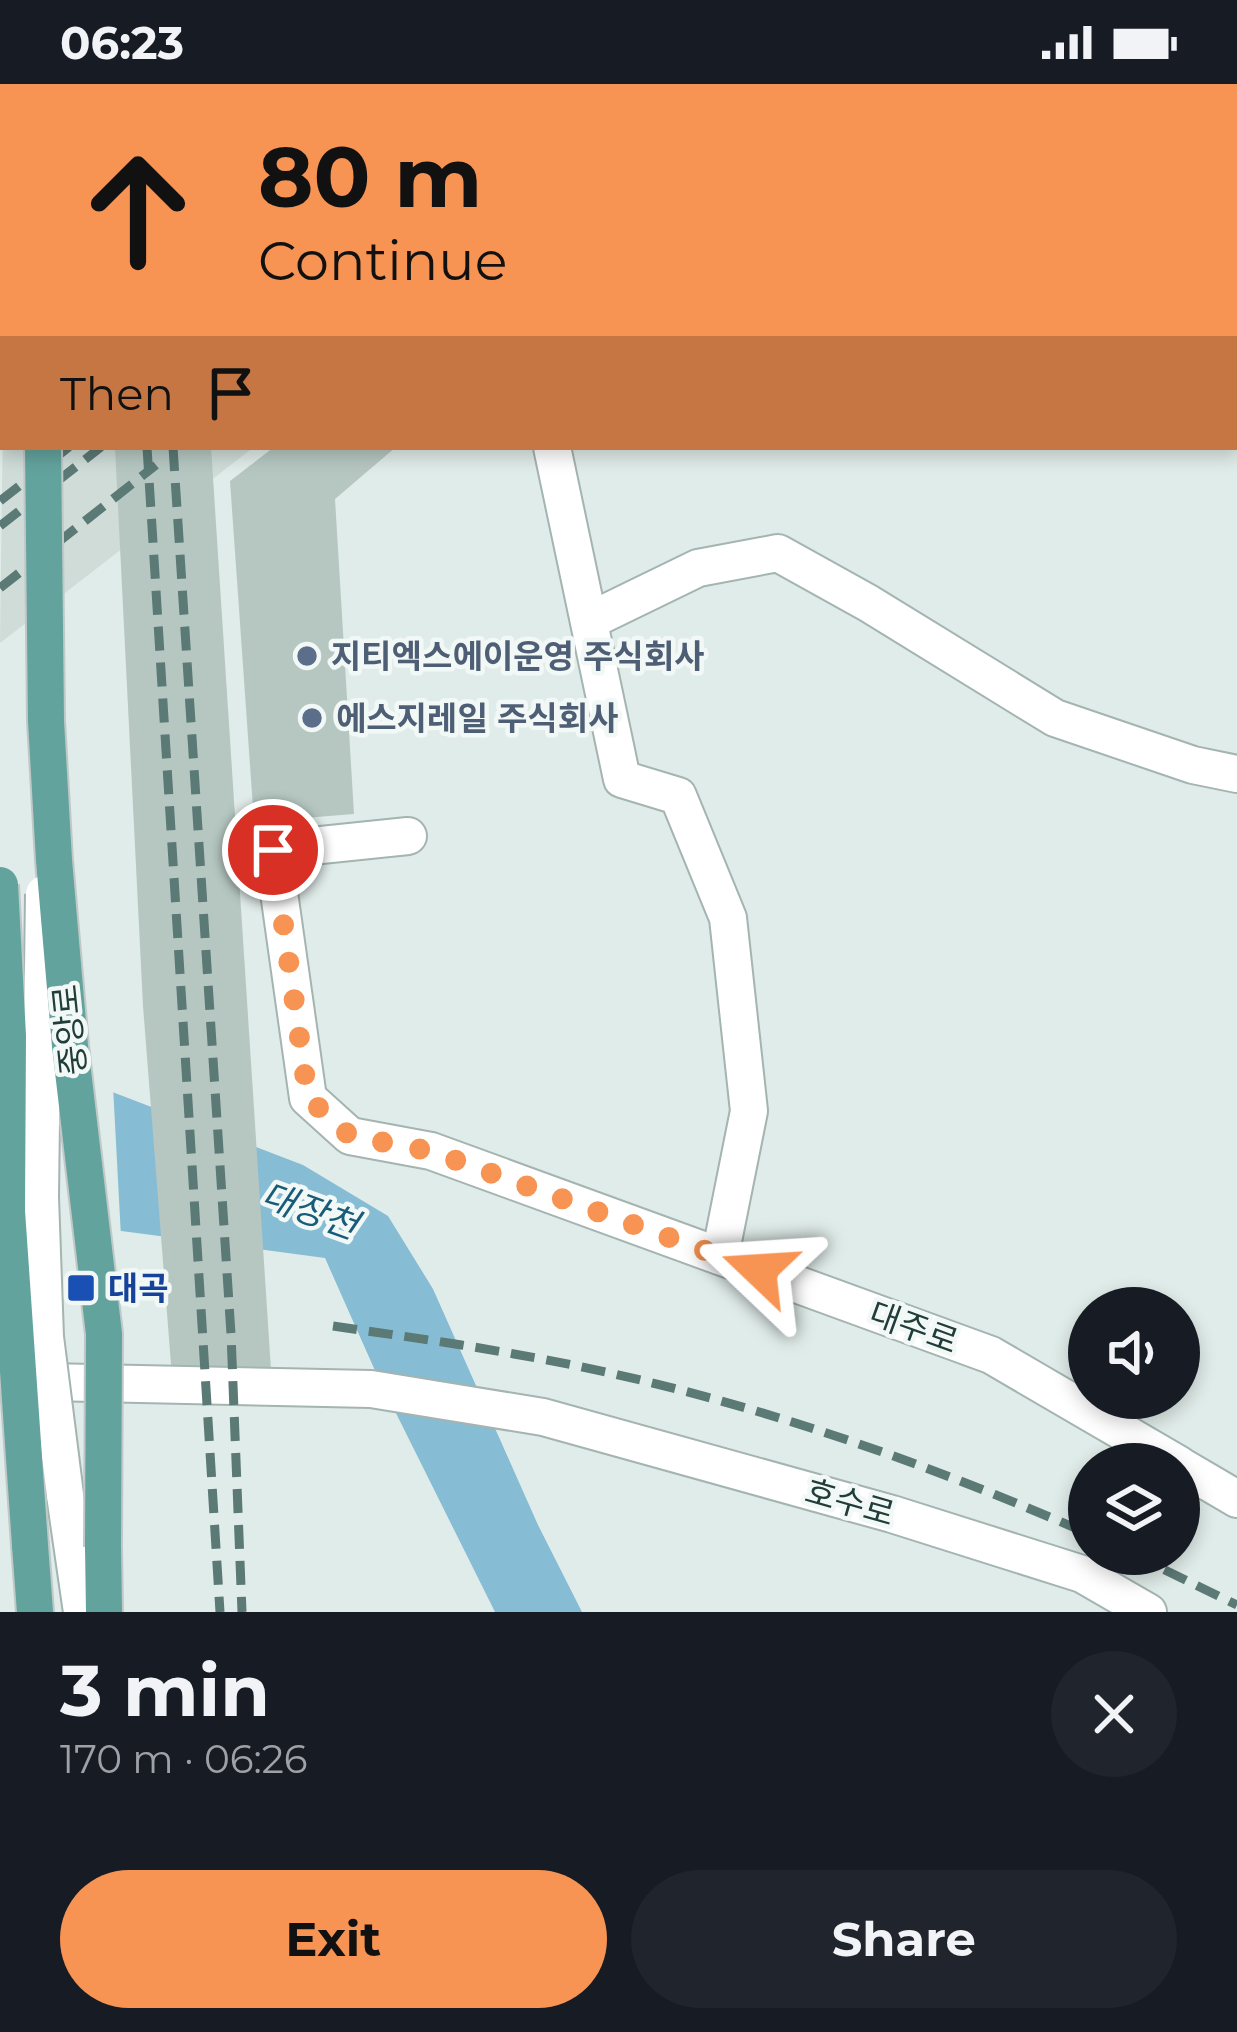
<!DOCTYPE html>
<meta charset="utf-8">
<style>
body{margin:0;font-family:Montserrat,"Noto Sans KR",sans-serif;background:#20242c;color:#f1f3f6;height:100vh;display:flex;flex-direction:column;font-size:45px;white-space:nowrap}
*{box-sizing:border-box;margin:0}
p{font-size:39px;color:#9ea1a6}
.icon{flex:none;width:66px;height:66px;fill:none;stroke:currentColor;stroke-width:2;stroke-linecap:round;stroke-linejoin:round}
.map{position:relative;height:1528px;overflow:hidden}
.details{display:flex;flex-direction:column;background:#171b24;flex:1}
.details>*{flex:none}
.hud{position:absolute;left:0px;top:0px;width:1239px;height:366px;box-shadow:0 6px 18px #0003;background:#f89453;color:#111;overflow:hidden}
.fabs{position:absolute;left:1068px;top:1203px;display:grid;gap:24px}
.fabs a{display:grid;place-items:center;width:132px;height:132px;border-radius:50%;background:#171b24;box-shadow:0 6px 18px #0003;font-size:60px}
.pin{position:absolute;display:grid;place-items:center;width:102px;height:102px;color:#fff;margin:-51px;border:6px solid #fff;border-radius:50%;box-shadow:0 3px 12px #0007}
.me{position:absolute;width:132px;margin:-66px;rotate:290deg;stroke-linejoin:round;filter:drop-shadow(0 0 9px #0008)}
.turn{display:flex;align-items:center;gap:42px;height:252px;padding:0 60px;font-size:54px}
.turn .icon{width:156px;height:156px;stroke-width:2.5}
.turn b{display:block;font-size:84px;line-height:102px}
.then{display:flex;align-items:center;height:114px;padding:0 60px;background:#0003;gap:24px;font-size:45px}
.round{display:grid;place-items:center;flex:none;width:126px;height:126px;border-radius:63px;background:#20242c}
.summary{display:flex;align-items:center;justify-content:space-between;height:204px;padding:0 60px}
h1{font-size:72px;font-weight:700;line-height:90px}
.primary-button{display:flex;gap:24px;margin-top:auto;padding:24px 60px}
.primary-button a{flex:1;height:138px;border-radius:72px;background:#f89453;color:#111;font-size:48px;font-weight:700;line-height:138px;text-align:center}
.primary-button a+a{background:#20242c;color:#f1f3f6}
.status{display:flex;justify-content:space-between;align-items:center;height:84px;padding:0 60px;background:#171b24;direction:ltr}
.status svg{height:33px;fill:currentColor}
.map>svg:first-child{display:block}
.built{fill:#cfdcd8}
.water{fill:#86bcd4}
.pier{fill:#e0ece9}
.building{fill:#b6c7c2}
.lines{fill:none;stroke-linecap:round;stroke-linejoin:round}
.minor-casing{stroke:#a3b4b1;stroke-width:40}
.major-casing{stroke:#c1c9c8;stroke-width:40}
.minor{stroke:#fff;stroke-width:36}
.major{stroke:#63a39d;stroke-width:36}
.rail{stroke:#5b7975;stroke-width:9;stroke-dasharray:24 12;stroke-linecap:butt}
.minor-bridge-casing{stroke:#a3b4b1;stroke-width:40;stroke-linecap:butt}
.major-bridge-casing{stroke:#c1c9c8;stroke-width:40;stroke-linecap:butt}
.minor-bridge{stroke:#fff;stroke-width:36}
.major-bridge{stroke:#63a39d;stroke-width:36}
.route{stroke:#f89453;stroke-width:21;stroke-dasharray:0 37.8}
.service-dot{fill:#5c6f8a;stroke:#f1f8f6;stroke-width:4.5}
.transit-dot{fill:#1a4fb4;stroke:#f1f8f6;stroke-width:4.5}
.labels{text-anchor:middle;stroke-width:9;stroke-linejoin:round;paint-order:stroke}
.service-label{font-size:33px;font-weight:bold;fill:#4e5e75;stroke:#f1f8f6;text-anchor:start}
.street-label{font-size:33px;fill:#203d3a;stroke:#f1f8f6}
.transit-label{font-size:33px;font-weight:bold;fill:#164399;stroke:#f1f8f6;text-anchor:start}
.water-label{font-size:36px;font-style:italic;fill:#185c7b;stroke:#f1f8f6}
</style>
<div class="status"><b>06:23</b><svg viewBox="0 0 49 12"><path d="M0 12V9h3v3zM5 12V6h3v6zM10 12V3h3v9zM15 12V0h3v12zM26 1h20v11H26zM47 4h2v5h-2z"/></svg></div>
<div class="map">
<svg width="1237" height="1528" viewBox="0 0 1237 1528">
<rect width="100%" height="100%" fill="#e0ece9"/>
<g class="built">
<path d="M408,0H714L404,3Z"/>
<path d="M3,330V363H254L0,559Z"/>
</g>
<path class="water" d="M0,965L303,1081L388,1132L433,1205L538,1441L582,1528H495L377,1291L325,1174L0,1131Z"/>
<path class="pier" d="M0,959L113,1002L121,1153L0,1137Z"/>
<g class="building">
<path d="M115,363H211L271,1286L172,1293L143,922Z"/>
<path d="M274,363H396L335,415L354,730L254,738L230,397Z"/>
</g>
<g class="lines">
<g class="minor-casing">
<g id="minor">
<path d="M552,363L622,695L678,712L728,834L749,1027L720,1172"/>
<path d="M589,537L698,484L778,469L868,519L1055,634L1193,681L1237,690"/>
<path d="M408,752L273,766L308,1014L350,1052L431,1067L991,1271L1178,1380"/>
<path d="M0,1297L371,1305L543,1333L892,1430L1082,1490L1148,1528"/>
<path d="M1179,1381L1237,1415"/>
<path d="M65,1411L82,1528"/>
</g>
</g>
<g class="major-casing">
<g id="major">
<path d="M17,0L18,3"/>
<path d="M30,1461L35,1528"/>
<path d="M103,1463L104,1528"/>
</g>
</g>
<use href="#minor" class="minor"/>
<use href="#major" class="major"/>
<g class="rail">
<path d="M127,0V3"/>
<path d="M149,0V3"/>
<path d="M445,3L449,0"/>
<path d="M533,3L537,0"/>
<path d="M564,3H565"/>
<path d="M641,3L644,0"/>
<path d="M0,349L3,347"/>
<path d="M147,363L220,1528"/>
<path d="M173,363L231,1250L242,1528"/>
<path d="M0,417L69,363"/>
<path d="M0,442L101,363"/>
<path d="M0,504L156,381"/>
<path d="M333,1242C394,1251 454,1259 514,1270C712,1304 906,1370 1089,1450"/>
<path d="M1132,1470L1237,1521"/>
</g>
<g class="minor-bridge-casing">
<path id="minor-bridge" d="M44,810L40,1113L45,1253L65,1411"/>
</g>
<g class="major-bridge-casing">
<g id="major-bridge">
<path d="M43,363L46,637L54,776L70,962L104,1250L103,1463"/>
<path d="M0,801L8,952L7,1127L30,1461"/>
</g>
</g>
<use href="#minor-bridge" class="minor-bridge"/>
<use href="#major-bridge" class="major-bridge"/>
</g>
<g class="lines">
<path class="route" d="M273,766L308,1014L350,1052L430,1067L759,1186"/>
</g>
<g class="service-dot">
<circle cx="307" cy="572" r="12"/>
<circle cx="312" cy="634" r="12"/>
</g>
<rect class="transit-dot" x="66" y="1189" width="30" height="30" rx="6"/>
<g class="labels">
<g class="service-label">
<text x="331" y="584">지티엑스에이운영 주식회사</text>
<text x="336" y="646">에스지레일 주식회사</text>
</g>
<g class="street-label">
<text transform="translate(69 946) rotate(-96)" y="12">중앙로</text>
<text transform="translate(914 1243) rotate(20)" y="12">대주로</text>
<text transform="translate(850 1418) rotate(16)" y="12">호수로</text>
</g>
<g class="transit-label">
<text x="108" y="1216">대곡</text>
</g>
<g class="water-label">
<text transform="translate(310 1126) rotate(20)" y="13">대장천</text>
</g>
</g>
</svg>
<div class="fabs">
<a><svg class="icon" aria-label="sound" viewBox="0 0 24 24"><path d="M4 9h4l5-4v14l-5-4H4zM17 9q2 3 0 6"/></svg></a>
<a><svg class="icon" aria-label="layers" viewBox="0 0 24 24"><path d="M12 4l9 5-9 5-9-5zM3 14l9 5 9-5"/></svg></a>
</div>
<div class="pin" style="left:273px;top:766px;background:#d93025"><svg class="icon" aria-label="arrive" viewBox="0 0 24 24"><path d="M6 21V4h12l-3 4 3 4H6"/></svg></div>
<svg class="me" style="left:759px;top:1186px" viewBox="-20 -20 40 40"><path d="M0-17L14 15 0 8-14 15z" fill="#f89453" stroke="#fff" stroke-width="4"/></svg>
<div class="hud">
<div class="turn"><svg class="icon" aria-label="ahead" viewBox="0 0 24 24"><path d="M12 20V5M6 11l6-6 6 6"/></svg><div><b>80 m</b>Continue</div></div>
<div class="then">Then<svg class="icon" aria-label="arrive" viewBox="0 0 24 24"><path d="M6 21V4h12l-3 4 3 4H6"/></svg></div>
</div>
</div>
<section class="details">
<div class="summary"><div><h1>3 min</h1><p>170 m · 06:26</p></div><a class="round"><svg class="icon" aria-label="close" viewBox="0 0 24 24"><path d="M6 6l12 12M18 6L6 18"/></svg></a></div>
<div class="primary-button"><a>Exit</a><a>Share</a></div>
</section>
